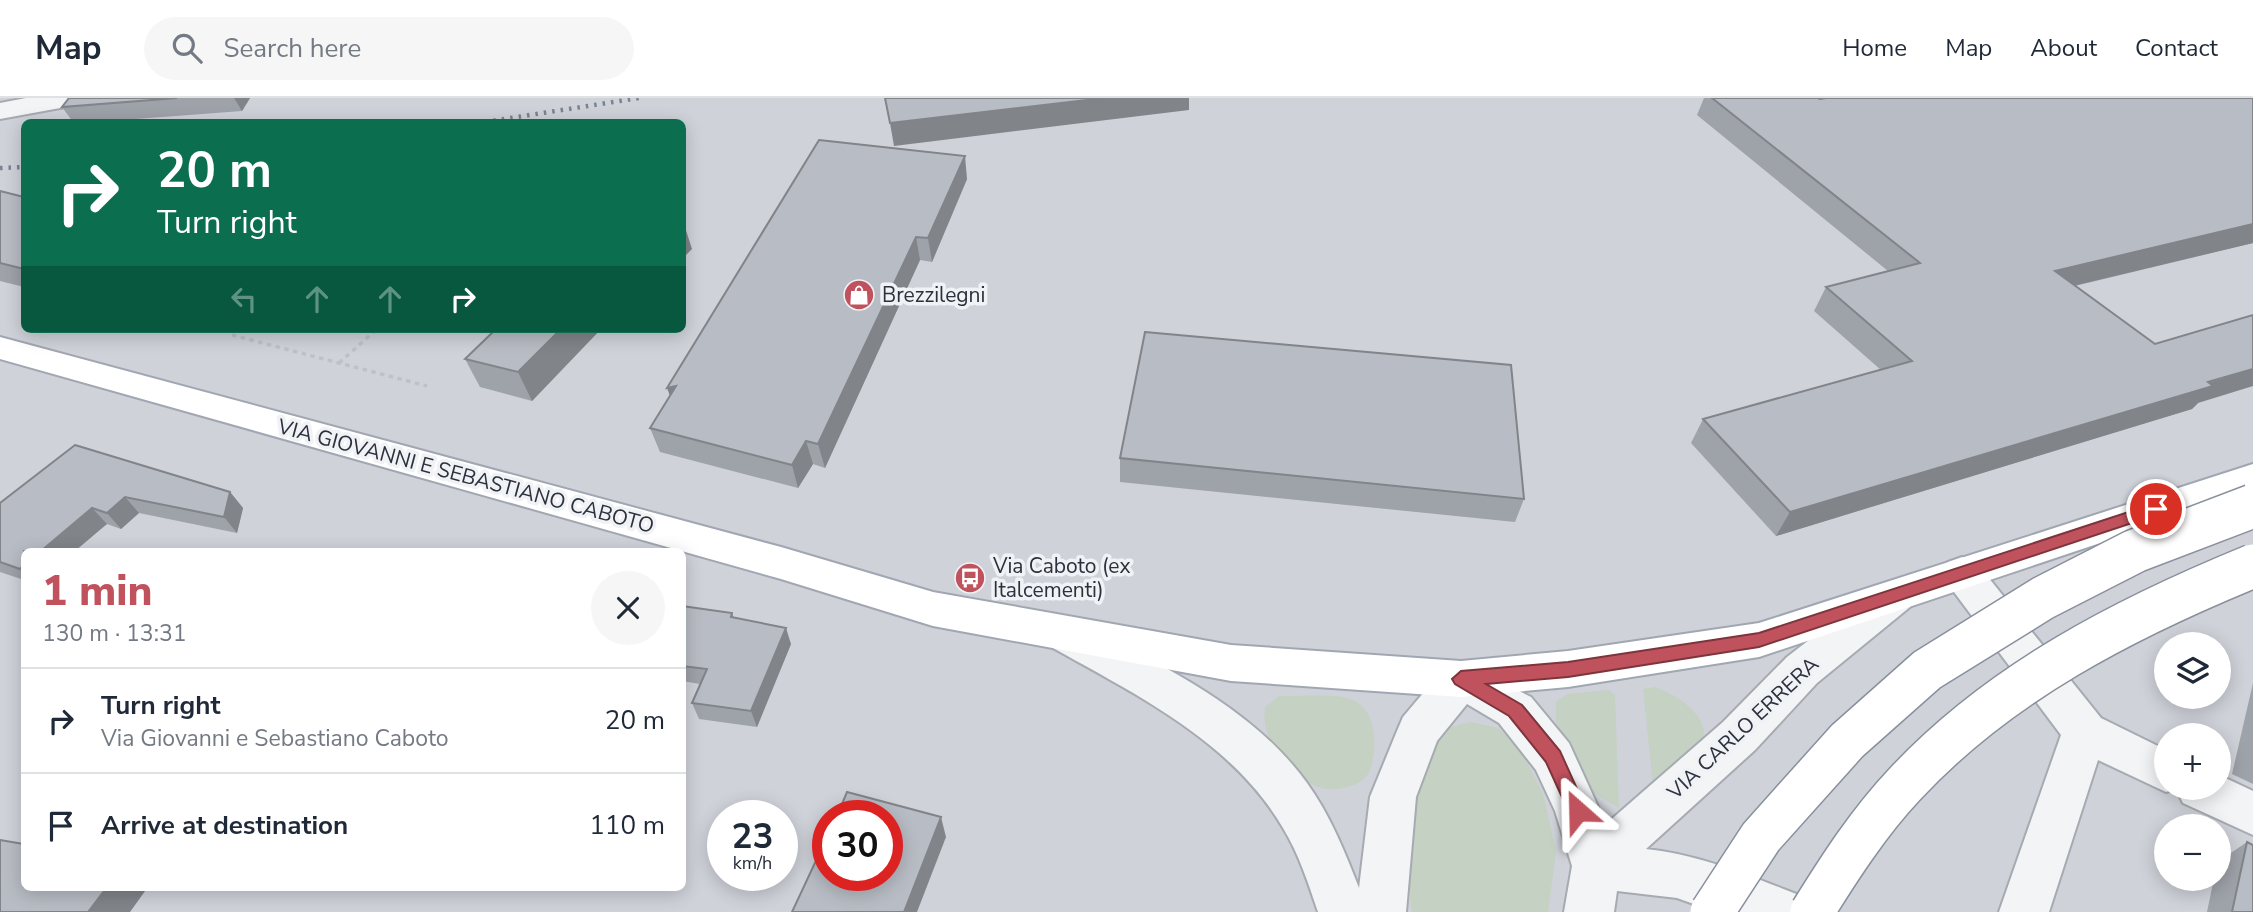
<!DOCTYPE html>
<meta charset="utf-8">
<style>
body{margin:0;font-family:"Nunito Sans",sans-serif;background:#f6f6f7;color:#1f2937;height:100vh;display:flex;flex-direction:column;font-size:26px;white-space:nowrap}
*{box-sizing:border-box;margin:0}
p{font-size:23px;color:#747a83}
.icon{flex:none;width:38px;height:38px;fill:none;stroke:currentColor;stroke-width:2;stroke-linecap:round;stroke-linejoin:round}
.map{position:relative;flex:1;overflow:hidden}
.drawer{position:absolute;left:21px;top:450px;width:665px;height:343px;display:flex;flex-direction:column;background:#fff;border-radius:10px;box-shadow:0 4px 18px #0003}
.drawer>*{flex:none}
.banner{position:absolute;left:21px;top:21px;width:665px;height:214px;border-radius:10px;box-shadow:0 4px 18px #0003;background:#0b6e4f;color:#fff;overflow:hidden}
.tools{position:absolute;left:2154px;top:534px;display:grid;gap:14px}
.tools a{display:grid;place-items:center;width:77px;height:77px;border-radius:50%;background:#fff;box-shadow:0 4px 18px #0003;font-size:35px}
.speed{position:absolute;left:707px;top:702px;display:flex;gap:14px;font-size:35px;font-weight:700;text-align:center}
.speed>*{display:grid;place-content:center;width:91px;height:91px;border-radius:50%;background:#fff;box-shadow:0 4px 18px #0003;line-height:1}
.speed small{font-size:18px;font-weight:400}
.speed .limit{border:10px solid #d22;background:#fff;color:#111}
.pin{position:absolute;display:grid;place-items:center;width:60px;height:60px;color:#fff;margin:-30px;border:4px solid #fff;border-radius:50%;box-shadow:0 2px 7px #0007}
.me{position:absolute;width:77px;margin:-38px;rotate:335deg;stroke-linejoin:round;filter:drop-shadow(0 0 5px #0008)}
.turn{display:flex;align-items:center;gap:24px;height:147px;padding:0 21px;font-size:32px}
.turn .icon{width:91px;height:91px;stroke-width:2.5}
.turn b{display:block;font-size:49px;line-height:60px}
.lanes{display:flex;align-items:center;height:66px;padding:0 21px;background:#0003;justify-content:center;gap:35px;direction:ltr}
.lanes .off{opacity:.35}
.round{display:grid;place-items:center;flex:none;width:74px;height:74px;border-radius:37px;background:#f6f6f7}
.overview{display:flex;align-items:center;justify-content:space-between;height:119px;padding:0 21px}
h1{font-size:42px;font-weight:800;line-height:52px;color:#c0525d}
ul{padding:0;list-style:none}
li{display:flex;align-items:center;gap:21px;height:105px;padding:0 21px;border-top:2px solid #e0e1e3}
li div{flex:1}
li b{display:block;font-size:26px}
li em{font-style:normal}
header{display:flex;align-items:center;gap:42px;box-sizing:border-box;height:98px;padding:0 35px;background:#fff;border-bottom:2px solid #e0e1e3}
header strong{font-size:33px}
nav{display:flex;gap:38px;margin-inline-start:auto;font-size:24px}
.search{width:490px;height:63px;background:#f6f6f7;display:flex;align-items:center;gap:18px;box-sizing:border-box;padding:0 24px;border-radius:38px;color:#747a83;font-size:26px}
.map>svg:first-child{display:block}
.built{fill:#cfd2d9;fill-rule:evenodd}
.green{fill:#c5d1c2}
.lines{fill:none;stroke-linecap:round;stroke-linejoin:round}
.minor-casing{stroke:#a6aab1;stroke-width:4}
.major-casing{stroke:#a1a7b2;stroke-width:4}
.path{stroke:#bfc1c6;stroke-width:3.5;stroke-dasharray:4.5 4.5;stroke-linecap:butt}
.minor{fill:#f3f4f6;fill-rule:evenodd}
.major{fill:#fff;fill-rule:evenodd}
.rail{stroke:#7b8290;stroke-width:4.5;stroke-dasharray:2.5 6;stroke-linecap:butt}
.highway-bridge-casing{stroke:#89909d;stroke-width:46;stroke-linecap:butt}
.highway-bridge{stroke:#fff;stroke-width:43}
.wall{fill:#9ea2a9}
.shaded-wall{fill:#818489}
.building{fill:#b8bcc4;stroke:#818489;stroke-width:2}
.route{fill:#c0525d;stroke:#7d353c;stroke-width:2}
.labels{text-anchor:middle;stroke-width:7;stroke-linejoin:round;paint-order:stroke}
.poi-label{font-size:21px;fill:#2b313d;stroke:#f0f2f5;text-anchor:start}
.street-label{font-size:21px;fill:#2b313d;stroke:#f0f2f5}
</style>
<header>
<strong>Map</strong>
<div class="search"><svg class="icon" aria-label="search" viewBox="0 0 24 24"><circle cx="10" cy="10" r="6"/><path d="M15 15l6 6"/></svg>Search here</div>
<nav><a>Home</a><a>Map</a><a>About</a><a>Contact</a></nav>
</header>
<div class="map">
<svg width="2253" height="814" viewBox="0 0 2253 814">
<rect width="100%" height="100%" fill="#e0e3e8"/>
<path class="built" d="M0,0H2253V814H0ZM24,24H682V231H24ZM24,453H682V789H24ZM2166,546H2219V598H2166ZM2166,637H2219V690H2166ZM723,718H782V777H723ZM828,718H887V777H828ZM2166,728H2219V780H2166Z"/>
<g class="green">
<path d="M1655,589C1676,596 1715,620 1701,648C1694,662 1666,684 1654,696L1643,591Z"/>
<path d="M1608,592L1615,597L1619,710L1594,695L1556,624V604L1568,596Z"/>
<path d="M1279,598C1298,599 1333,595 1350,601C1377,609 1378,650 1370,672C1364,689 1334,695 1318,689C1306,685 1296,675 1288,666C1272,648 1262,634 1265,609Z"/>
<path d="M1470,624L1499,630L1522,655L1543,695L1556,753L1548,814H1412C1404,756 1401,679 1445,633C1450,628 1463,626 1470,624Z"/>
</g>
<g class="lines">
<g class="minor-casing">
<g id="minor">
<path d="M26,0H86L82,6L0,21V5Z"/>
<path d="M1962,459L1976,464L2101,620L2166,652V690H2219V677L2253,693V737L2183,705L2176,691L2166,694L2098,662L2049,814H1999L2061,637L1948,486L1942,475L1948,464Z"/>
<path d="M1895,482L1910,487L1916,498L1910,509L1817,585L1755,652L1646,751C1698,756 1750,778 1799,797L1806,814H1716L1677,800L1617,793L1614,814H1564L1572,768L1555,713L1536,672L1499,625L1467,606L1437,643L1416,699L1406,814H1318C1308,785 1299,756 1283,730C1233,644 1137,597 1053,550L1047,538L1053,526L1068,521L1083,526C1163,568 1253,610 1307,685C1330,717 1345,754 1359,790L1370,699L1397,633L1403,619L1446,568L1461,563L1531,599L1569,645L1606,726L1723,624L1787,559L1880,487Z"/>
</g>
</g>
<g class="major-casing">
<path id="major" d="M0,239L781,449L933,494L1231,547L1461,563L1568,553L1759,525L2253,366V394L1759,559L1568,589L1461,599L1231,583L933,528L781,481L0,261Z"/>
</g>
<g class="path">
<path d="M232,237L427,288"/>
<path d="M339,265L377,231"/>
</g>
<use href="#minor" class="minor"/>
<use href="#major" class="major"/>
<g class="rail">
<path d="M485,24L639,0"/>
<path d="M0,70L24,69"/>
</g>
<g class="highway-bridge-casing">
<g id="highway-bridge">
<path d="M1712,814L1761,739L1847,643L1927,572L2043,500L2135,453L2253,408"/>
<path d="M1812,814C1840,769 1869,724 1905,686C2000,584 2126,520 2253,468"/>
</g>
</g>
<use href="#highway-bridge" class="highway-bridge"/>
</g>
<g class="wall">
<path d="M69,0H250L242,13L96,24H73L62,9Z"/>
<path d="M1704,0H1818L1820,1L2253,0V145L2075,188L2198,305L2192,311L1776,438L1691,345L1703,321L1881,272L1814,213L1826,189L1888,173L1697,17Z"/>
<path d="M967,81L932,164L920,162L825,370L813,366L798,390L660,354L650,330Z"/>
<path d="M0,93L24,99V189L0,183Z"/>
<path d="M496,231H601L532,303L480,289L465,261Z"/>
<path d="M1120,360L1524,401L1515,424L1120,384Z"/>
<path d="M230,394L243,410L237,435L139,415L121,431L107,426L24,453V482L0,474V405Z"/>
<path d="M682,508L732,515L734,520L791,546L757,629L699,621L692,605L700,586L682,583Z"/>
<path d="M2253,585V686L2232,676Z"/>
<path d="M2247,744L2253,814H2207L2214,780H2219V763Z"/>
</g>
<g class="shaded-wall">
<path d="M234,0H250L242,13Z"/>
<path d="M1104,0H1189V12L894,48L890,25Z"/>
<path d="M965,58L967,81L932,164L928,140Z"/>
<path d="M683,123L692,151L682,161V124Z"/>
<path d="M2253,126V145L2039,196L2055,173Z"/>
<path d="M916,139L920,162L825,370L818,346Z"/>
<path d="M561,231H601L532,303L518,274Z"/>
<path d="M2253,271V288L2198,305L2192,311L1776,438L1790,414Z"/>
<path d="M676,288V314L667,290Z"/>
<path d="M806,343L813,366L798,390L792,367Z"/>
<path d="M230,394L243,410L237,435L224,419Z"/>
<path d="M125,399L139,415L121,431L107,415Z"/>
<path d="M92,410L107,426L75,453H41Z"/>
<path d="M786,530L791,546L757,629L751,613Z"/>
<path d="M941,719L946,739L917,814H904Z"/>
<path d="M107,789H148L130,814H88Z"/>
</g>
<g class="building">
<path d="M69,0H177L62,9Z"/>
<path d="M885,0H1104L890,25Z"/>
<path d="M1712,0H1818L1820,1L1826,0H2253V126L2055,173L2155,246L2253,217V271L2208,284L2213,288L1790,414L1703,321L1912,263L1826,189L1920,165Z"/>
<path d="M819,42L965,58L928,140L916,139L818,346L806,343L792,367L650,330L676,288L667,290Z"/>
<path d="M0,93L24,99V171L0,165Z"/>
<path d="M496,231H561L518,274L465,261Z"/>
<path d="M1145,234L1511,267L1524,401L1120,360Z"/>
<path d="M75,347L230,394L224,419L125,399L107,415L92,410L41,453H24V467L20,471L0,464V405Z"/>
<path d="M682,508L732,515L731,519L786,530L751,613L692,605L707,571L682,568Z"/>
<path d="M847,694L941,719L904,814H792L828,737V777H887V718H837Z"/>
<path d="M0,742L24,746V789H107L88,814H0Z"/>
<path d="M2247,744L2253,747V814H2232Z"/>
</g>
<path class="route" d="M2156,405L2162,407V415L1759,549L1568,579L1486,586L1522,607L1560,653L1587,713L1584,719L1578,722L1571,719L1546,664L1509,618L1455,586L1452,581L1461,573L1568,564L1759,535Z"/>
<defs>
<g id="shop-disc" transform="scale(1.575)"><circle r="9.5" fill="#c0525d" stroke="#f0f2f5"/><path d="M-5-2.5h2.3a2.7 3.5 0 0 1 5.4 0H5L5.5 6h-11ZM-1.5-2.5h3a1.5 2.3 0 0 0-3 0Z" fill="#fff"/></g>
<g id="bus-disc" transform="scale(1.575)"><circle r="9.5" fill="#c0525d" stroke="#f0f2f5"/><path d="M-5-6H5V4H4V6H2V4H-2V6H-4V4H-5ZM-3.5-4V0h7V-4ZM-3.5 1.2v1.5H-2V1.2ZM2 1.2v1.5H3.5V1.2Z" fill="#fff"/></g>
</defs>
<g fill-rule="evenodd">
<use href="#shop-disc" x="859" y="197"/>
<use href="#bus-disc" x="970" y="480"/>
</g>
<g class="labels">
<g class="poi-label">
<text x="882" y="204">Brezzilegni</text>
<text x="993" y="475">Via Caboto (ex<tspan x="993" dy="24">Italcementi)</tspan></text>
</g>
<g class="street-label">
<text transform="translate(466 378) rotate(15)" y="7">VIA GIOVANNI E SEBASTIANO CABOTO</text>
<text transform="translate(1743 630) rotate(-43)" y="7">VIA CARLO ERRERA</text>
</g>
</g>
</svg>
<div class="tools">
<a><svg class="icon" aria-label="layers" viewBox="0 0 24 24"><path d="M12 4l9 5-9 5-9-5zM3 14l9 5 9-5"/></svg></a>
<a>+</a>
<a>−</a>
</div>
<div class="speed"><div>23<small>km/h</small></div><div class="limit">30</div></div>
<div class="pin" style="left:2156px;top:411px;background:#d93025"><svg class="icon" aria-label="arrive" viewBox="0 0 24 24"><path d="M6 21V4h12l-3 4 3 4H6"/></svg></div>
<svg class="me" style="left:1578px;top:713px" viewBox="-20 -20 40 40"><path d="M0-17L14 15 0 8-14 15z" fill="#c0525d" stroke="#fff" stroke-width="4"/></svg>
<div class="banner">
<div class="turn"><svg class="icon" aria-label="right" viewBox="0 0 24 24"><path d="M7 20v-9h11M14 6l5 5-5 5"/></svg><div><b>20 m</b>Turn right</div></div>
<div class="lanes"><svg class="icon off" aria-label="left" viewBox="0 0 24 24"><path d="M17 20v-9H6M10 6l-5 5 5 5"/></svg><svg class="icon off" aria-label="ahead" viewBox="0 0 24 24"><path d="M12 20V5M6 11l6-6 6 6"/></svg><svg class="icon off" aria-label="ahead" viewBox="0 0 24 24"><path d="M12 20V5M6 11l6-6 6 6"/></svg><svg class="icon" aria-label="right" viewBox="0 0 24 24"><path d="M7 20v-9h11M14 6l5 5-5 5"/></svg></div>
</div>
<section class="drawer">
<div class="overview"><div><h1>1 min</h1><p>130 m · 13:31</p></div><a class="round"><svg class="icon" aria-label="close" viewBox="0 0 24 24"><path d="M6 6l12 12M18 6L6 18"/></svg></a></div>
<ul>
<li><svg class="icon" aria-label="right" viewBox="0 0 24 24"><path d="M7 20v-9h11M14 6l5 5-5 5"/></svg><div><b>Turn right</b><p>Via Giovanni e Sebastiano Caboto</p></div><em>20 m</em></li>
<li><svg class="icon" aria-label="arrive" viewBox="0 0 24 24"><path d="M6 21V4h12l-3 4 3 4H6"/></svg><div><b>Arrive at destination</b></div><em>110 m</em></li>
</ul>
</section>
</div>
